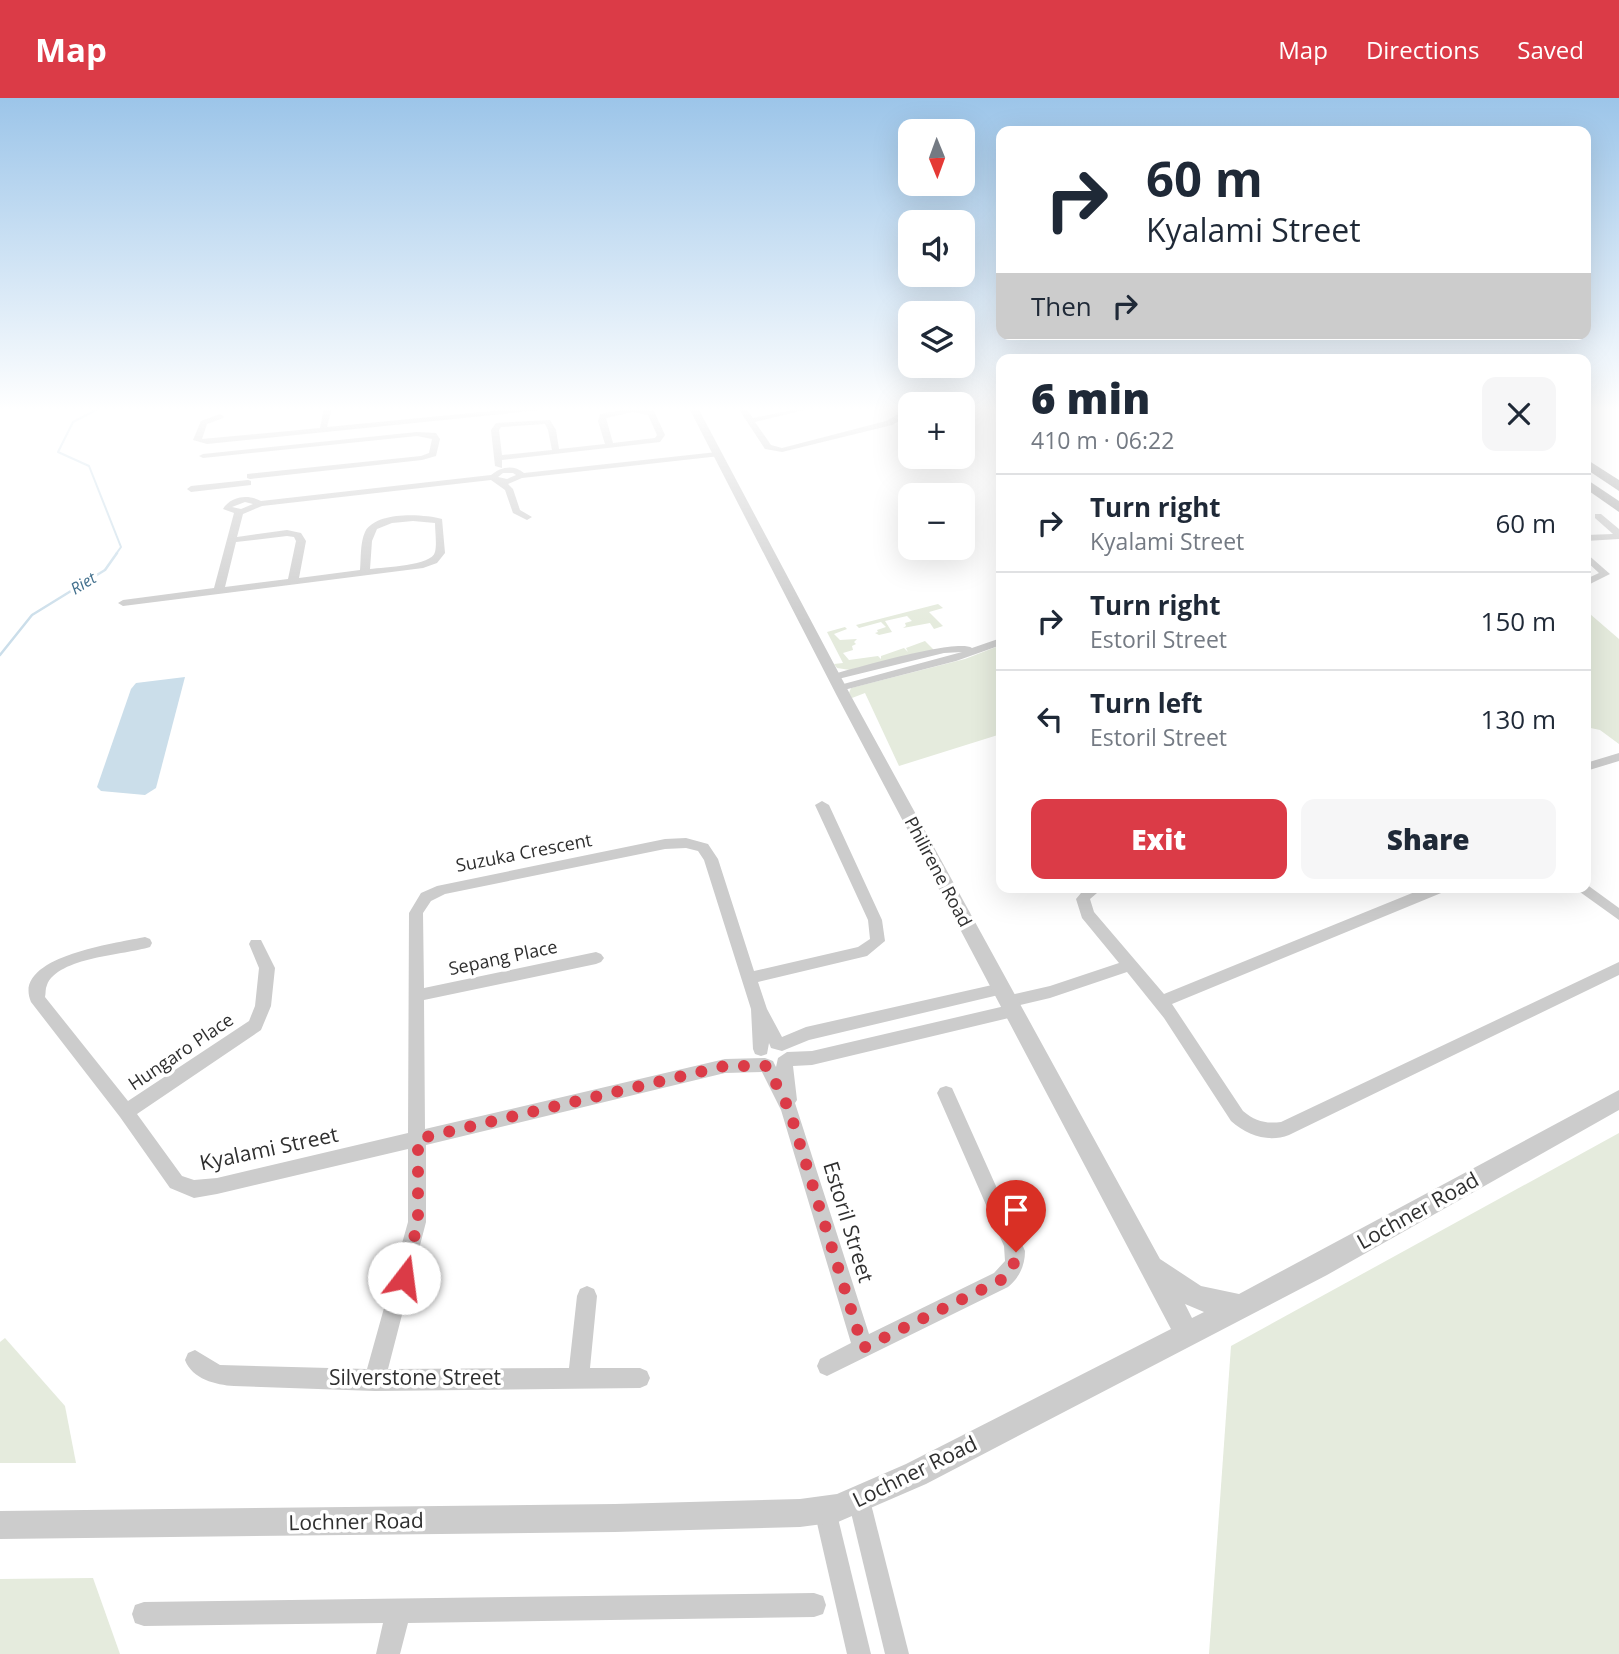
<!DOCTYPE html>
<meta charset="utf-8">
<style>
body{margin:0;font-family:"Open Sans",sans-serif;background:#f6f6f7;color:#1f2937;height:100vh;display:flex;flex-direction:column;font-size:26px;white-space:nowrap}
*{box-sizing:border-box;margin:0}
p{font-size:23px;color:#747a83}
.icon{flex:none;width:38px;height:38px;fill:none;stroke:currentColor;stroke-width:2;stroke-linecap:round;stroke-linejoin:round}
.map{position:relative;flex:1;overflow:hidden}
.drawer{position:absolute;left:996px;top:256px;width:595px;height:539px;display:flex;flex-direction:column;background:#fff;border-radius:14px;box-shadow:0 7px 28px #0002}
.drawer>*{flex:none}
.hud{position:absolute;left:996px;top:28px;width:595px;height:214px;border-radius:14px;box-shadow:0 7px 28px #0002;background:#fff;color:#1f2937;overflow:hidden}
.needle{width:46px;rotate:179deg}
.buttons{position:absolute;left:898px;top:21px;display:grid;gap:14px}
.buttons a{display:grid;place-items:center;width:77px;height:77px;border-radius:14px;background:#fff;box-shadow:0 7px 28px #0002;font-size:35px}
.pin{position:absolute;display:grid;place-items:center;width:60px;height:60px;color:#fff;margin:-72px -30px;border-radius:50% 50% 50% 0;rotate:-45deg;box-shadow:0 0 7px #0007}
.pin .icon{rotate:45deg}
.me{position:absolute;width:77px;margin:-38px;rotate:15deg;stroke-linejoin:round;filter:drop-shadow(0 0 5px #0008)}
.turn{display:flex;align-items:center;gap:24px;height:147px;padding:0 35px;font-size:32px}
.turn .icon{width:91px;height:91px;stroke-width:2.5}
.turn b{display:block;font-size:49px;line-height:60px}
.then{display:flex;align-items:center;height:66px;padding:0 35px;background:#0003;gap:14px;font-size:26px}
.round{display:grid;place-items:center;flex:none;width:74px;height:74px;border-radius:14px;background:#f6f6f7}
.overview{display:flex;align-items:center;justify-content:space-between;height:119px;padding:0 35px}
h1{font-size:42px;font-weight:800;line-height:52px}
.primary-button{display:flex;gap:14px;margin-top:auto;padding:14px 35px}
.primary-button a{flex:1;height:80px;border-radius:14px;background:#db3b47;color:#fff;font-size:28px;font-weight:800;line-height:80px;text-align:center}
.primary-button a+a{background:#f6f6f7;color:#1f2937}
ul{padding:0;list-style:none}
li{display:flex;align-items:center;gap:21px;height:98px;padding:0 35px;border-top:2px solid #e0e1e3}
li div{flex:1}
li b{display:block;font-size:26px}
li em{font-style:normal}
header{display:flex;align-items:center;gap:42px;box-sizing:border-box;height:98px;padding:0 35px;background:#db3b47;color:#fff}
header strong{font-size:33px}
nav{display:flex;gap:38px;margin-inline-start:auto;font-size:24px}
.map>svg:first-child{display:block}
.green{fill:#e5ebdd}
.water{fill:#cbdeea}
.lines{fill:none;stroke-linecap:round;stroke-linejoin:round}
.stream-far1{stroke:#cbdeea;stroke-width:2}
.stream{stroke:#cbdeea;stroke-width:2.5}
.minor{fill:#ccc;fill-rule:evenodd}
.tertiary{fill:#ccc;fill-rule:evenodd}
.primary{fill:#a7a7a7;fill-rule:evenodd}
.route{stroke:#db3b47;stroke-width:12;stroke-dasharray:0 21.6}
.labels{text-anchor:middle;stroke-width:7;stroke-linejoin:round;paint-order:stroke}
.far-water-label{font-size:16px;font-style:italic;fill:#416f8c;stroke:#fff}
.street-label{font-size:18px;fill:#2f2f2f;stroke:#fff}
.near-street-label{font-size:21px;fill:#2f2f2f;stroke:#fff}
</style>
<header>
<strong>Map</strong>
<nav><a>Map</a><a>Directions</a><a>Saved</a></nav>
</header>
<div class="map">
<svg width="1619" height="1556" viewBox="0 0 1619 1556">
<rect width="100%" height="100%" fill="#fff"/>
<g class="green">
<path d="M938,506L943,510L929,514L943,528L934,531L930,525L903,530L906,528L905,525L912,523L907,518L885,523L892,534L879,537L875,535L878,534L877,532L886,529L881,524L859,530L856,527Z"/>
<path d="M1590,516L1619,541V646L1600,632L1586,629V624L1590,623L1586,619V517Z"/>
<path d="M845,529L847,531L834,536L840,542L857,541L854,544L856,546L852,548L853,552L843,555L849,562L878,558L881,561V558L904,550L908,554L906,550L925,543L934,552L850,572L837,570L834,566L843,565L827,534Z"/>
<path d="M1001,547V636L899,668L865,595L852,600L849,595L851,590L965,561Z"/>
<path d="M1619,1035V1556H1209L1231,1248Z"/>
<path d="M5,1240L65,1308L76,1365H0V1244Z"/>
<path d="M93,1480L120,1556H0V1481Z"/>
</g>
<path class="water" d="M185,579L156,690L145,697L101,693L97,689L131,591L136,585Z"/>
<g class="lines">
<path class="stream-far1" d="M100,310L73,324L58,354L89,368L121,449L116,456"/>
<path class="stream" d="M0,557L32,517L105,472L117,455"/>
<g class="minor">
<path d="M324,310H332L327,329L522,310H545L541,312L207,346L193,342L201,323L220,316L224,318L223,320L207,326L202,341L320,330Z"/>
<path d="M633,310L654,313L665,337L660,344L502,362V370L495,368L491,332L496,325L550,322L556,332L559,351L605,346L598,323L600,316ZM633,314L648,317L657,337L655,340L613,345L606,320ZM545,326L548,332L552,352L502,357L499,332L501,329Z"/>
<path d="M738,310H746L753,320L801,310H813L755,324L771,347L782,350L886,323L895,318L901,310H909L901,322L892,327L782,354L765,351Z"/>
<path d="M417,334L436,335L440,341L436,358L422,362L250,381L247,380V376L421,358L429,355L432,341L417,338L203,360L199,358L203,356Z"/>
<path d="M717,354L721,356L720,358L522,380L508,386L513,391L520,412L532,419L527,422L513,415L505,392L491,382L262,408L243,416L237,439L287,432L301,435L306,443L299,480L360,472C361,460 360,445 365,434C376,413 423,416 442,421L445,455L437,465L423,470L123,508L118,505L123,502L214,490L234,415L223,411C231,398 248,396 261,403L491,377C501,369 513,366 524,375ZM503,375H513L516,377L507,381L498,379ZM245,404L253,406L241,411L232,409ZM413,423L435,425C435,433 437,446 435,454C432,468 384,469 370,471L372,443L377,431L392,425ZM287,438L294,439L296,443L288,481L225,489L236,444Z"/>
<path d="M248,382L251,383V387L191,394L187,391L191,388Z"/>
<path d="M1595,416H1601L1619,431V441L1586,443V437L1613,436L1595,420Z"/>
<path d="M1586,455L1610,476L1586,488V481L1599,475L1586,463Z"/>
<path d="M1001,540V547L956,563L840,593L836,592V588L962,554L944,555L834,582L828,579L830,577C853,571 957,540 972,550Z"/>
<path d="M1619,655V663L1586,673V665Z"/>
<path d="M822,703L829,707L882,822L885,843L867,858L758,884L767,911L782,939L806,929L1001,885L1007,887L1009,891L1007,895L809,942L782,953L771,950L769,945L767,956L761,958L755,956L753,951L751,911L704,762L698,753L686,750L665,751L445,796L431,803L423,815L424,890L596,854L601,856L604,860L601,864L596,866L424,902L425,1031L725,961L765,960L773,963L776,969L778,960L787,954L812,953L1005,908L1000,903L1002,899L1050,888L1119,865L1082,820L1076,801L1086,789H1104L1090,801L1094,814L1164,896L1427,789H1448L1446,793L1172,906L1243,1013C1255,1023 1265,1026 1281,1024L1619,864V877L1289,1037C1268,1045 1247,1037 1231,1023L1164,920L1127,874L1050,900L1016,908L1021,913L1019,918L1013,919L812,967L793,968L797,1002L795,1005L869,1236L994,1175L1005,1163L1004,1148L937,995L940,990L946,988L952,990L1025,1153C1025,1168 1019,1180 1008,1189L827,1278L820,1275L817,1268L820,1261L851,1245L781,1012L762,974L725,975L426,1047V1124L388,1271L569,1270L577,1198L580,1191L587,1188L594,1191L597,1198L590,1270H640L647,1273L650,1280L647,1287L640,1290L375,1293L234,1288C216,1287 192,1281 185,1262L188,1255L195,1252L220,1267L367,1271L408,1124V1051L217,1096L194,1100L170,1090L120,1019L31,904C11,858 118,845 145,839L150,841L152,845L150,849C125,857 58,859 47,887C45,891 46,895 45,899L128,1003L249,923L255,908L259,870L249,846L251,842H261L275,870L271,908L261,932L137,1016L182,1078L194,1082L217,1080L408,1035L409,815L421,795L437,788L665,741L686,740L708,746L718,761L754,873L858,849L870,841L868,822L815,707Z"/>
<path d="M1586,786L1619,810V822L1573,789H1586Z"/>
<path d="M859,1391L867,1394L870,1402L909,1556H885L848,1402L851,1394Z"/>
<path d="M825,1401L833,1404L836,1412L871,1556H847L814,1412L817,1404Z"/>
<path d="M814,1495L823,1498L826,1507L823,1516L814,1519L408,1525L400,1556H376L383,1525L144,1528L135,1525L132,1516L135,1507L144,1504Z"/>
</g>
<path class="tertiary" d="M689,310H698L851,598L1160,1161L1201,1188L1239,1196L1619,992V1012L1327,1177L926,1386L838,1424L800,1429L615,1434L0,1441V1413L615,1406L800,1401L837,1396L906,1366L1171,1231L837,598ZM1185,1206L1204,1214L1192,1220Z"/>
<g class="primary">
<path d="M1586,361L1619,382V393L1586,371Z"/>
<path d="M1586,381L1619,403V414L1586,391Z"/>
</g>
</g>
<linearGradient id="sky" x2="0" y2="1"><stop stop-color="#9cc5e9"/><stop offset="0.59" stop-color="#fff"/><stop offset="1" stop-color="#fff" stop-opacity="0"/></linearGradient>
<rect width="1619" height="527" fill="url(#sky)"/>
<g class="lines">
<path class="route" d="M404,1180L418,1124V1041L725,968H767L789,1011L863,1250L1001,1182L1013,1169L1016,1154"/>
</g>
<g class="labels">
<g class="far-water-label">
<text transform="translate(83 485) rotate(-32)" y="6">Riet</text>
</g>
<g class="street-label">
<text transform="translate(524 755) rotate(-11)" y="6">Suzuka Crescent</text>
<text transform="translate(938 774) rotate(62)" y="6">Philirene Road</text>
<text transform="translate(503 860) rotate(-12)" y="6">Sepang Place</text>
<text transform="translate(181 954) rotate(-34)" y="6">Hungaro Place</text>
</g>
<g class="near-street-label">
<text transform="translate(269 1051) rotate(-12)" y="7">Kyalami Street</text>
<text transform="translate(1418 1113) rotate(-29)" y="7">Lochner Road</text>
<text transform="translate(848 1124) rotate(73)" y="7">Estoril Street</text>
<text x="415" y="1287">Silverstone Street</text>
<text transform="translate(915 1374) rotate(-26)" y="7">Lochner Road</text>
<text transform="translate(356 1424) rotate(-1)" y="7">Lochner Road</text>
</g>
</g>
</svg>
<div class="buttons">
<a><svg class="needle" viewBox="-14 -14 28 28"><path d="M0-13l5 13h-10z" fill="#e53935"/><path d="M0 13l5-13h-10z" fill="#747a83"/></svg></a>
<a><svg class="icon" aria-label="sound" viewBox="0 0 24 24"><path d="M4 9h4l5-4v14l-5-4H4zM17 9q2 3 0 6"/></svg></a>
<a><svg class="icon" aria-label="layers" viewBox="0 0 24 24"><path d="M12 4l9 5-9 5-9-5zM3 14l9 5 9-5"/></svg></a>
<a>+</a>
<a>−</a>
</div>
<div class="pin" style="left:1016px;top:1154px;background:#d93025"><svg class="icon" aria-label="arrive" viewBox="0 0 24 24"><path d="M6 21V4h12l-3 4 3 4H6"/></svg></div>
<svg class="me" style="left:404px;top:1180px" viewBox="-20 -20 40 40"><circle r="19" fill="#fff"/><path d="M0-13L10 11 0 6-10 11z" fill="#db3b47"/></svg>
<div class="hud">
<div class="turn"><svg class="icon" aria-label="right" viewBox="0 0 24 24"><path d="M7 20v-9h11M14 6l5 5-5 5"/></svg><div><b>60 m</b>Kyalami Street</div></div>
<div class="then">Then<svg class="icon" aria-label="right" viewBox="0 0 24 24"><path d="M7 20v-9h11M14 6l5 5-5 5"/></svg></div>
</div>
<section class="drawer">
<div class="overview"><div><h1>6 min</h1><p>410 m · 06:22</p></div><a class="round"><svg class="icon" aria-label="close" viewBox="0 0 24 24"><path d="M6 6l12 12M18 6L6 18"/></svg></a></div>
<ul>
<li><svg class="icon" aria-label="right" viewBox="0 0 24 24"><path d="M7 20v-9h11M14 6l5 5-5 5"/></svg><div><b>Turn right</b><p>Kyalami Street</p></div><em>60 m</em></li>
<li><svg class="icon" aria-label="right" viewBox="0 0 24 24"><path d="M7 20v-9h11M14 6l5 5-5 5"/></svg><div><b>Turn right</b><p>Estoril Street</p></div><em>150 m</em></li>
<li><svg class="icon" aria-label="left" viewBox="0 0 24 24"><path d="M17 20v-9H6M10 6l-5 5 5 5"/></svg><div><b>Turn left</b><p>Estoril Street</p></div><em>130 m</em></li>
</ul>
<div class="primary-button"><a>Exit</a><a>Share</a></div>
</section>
</div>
